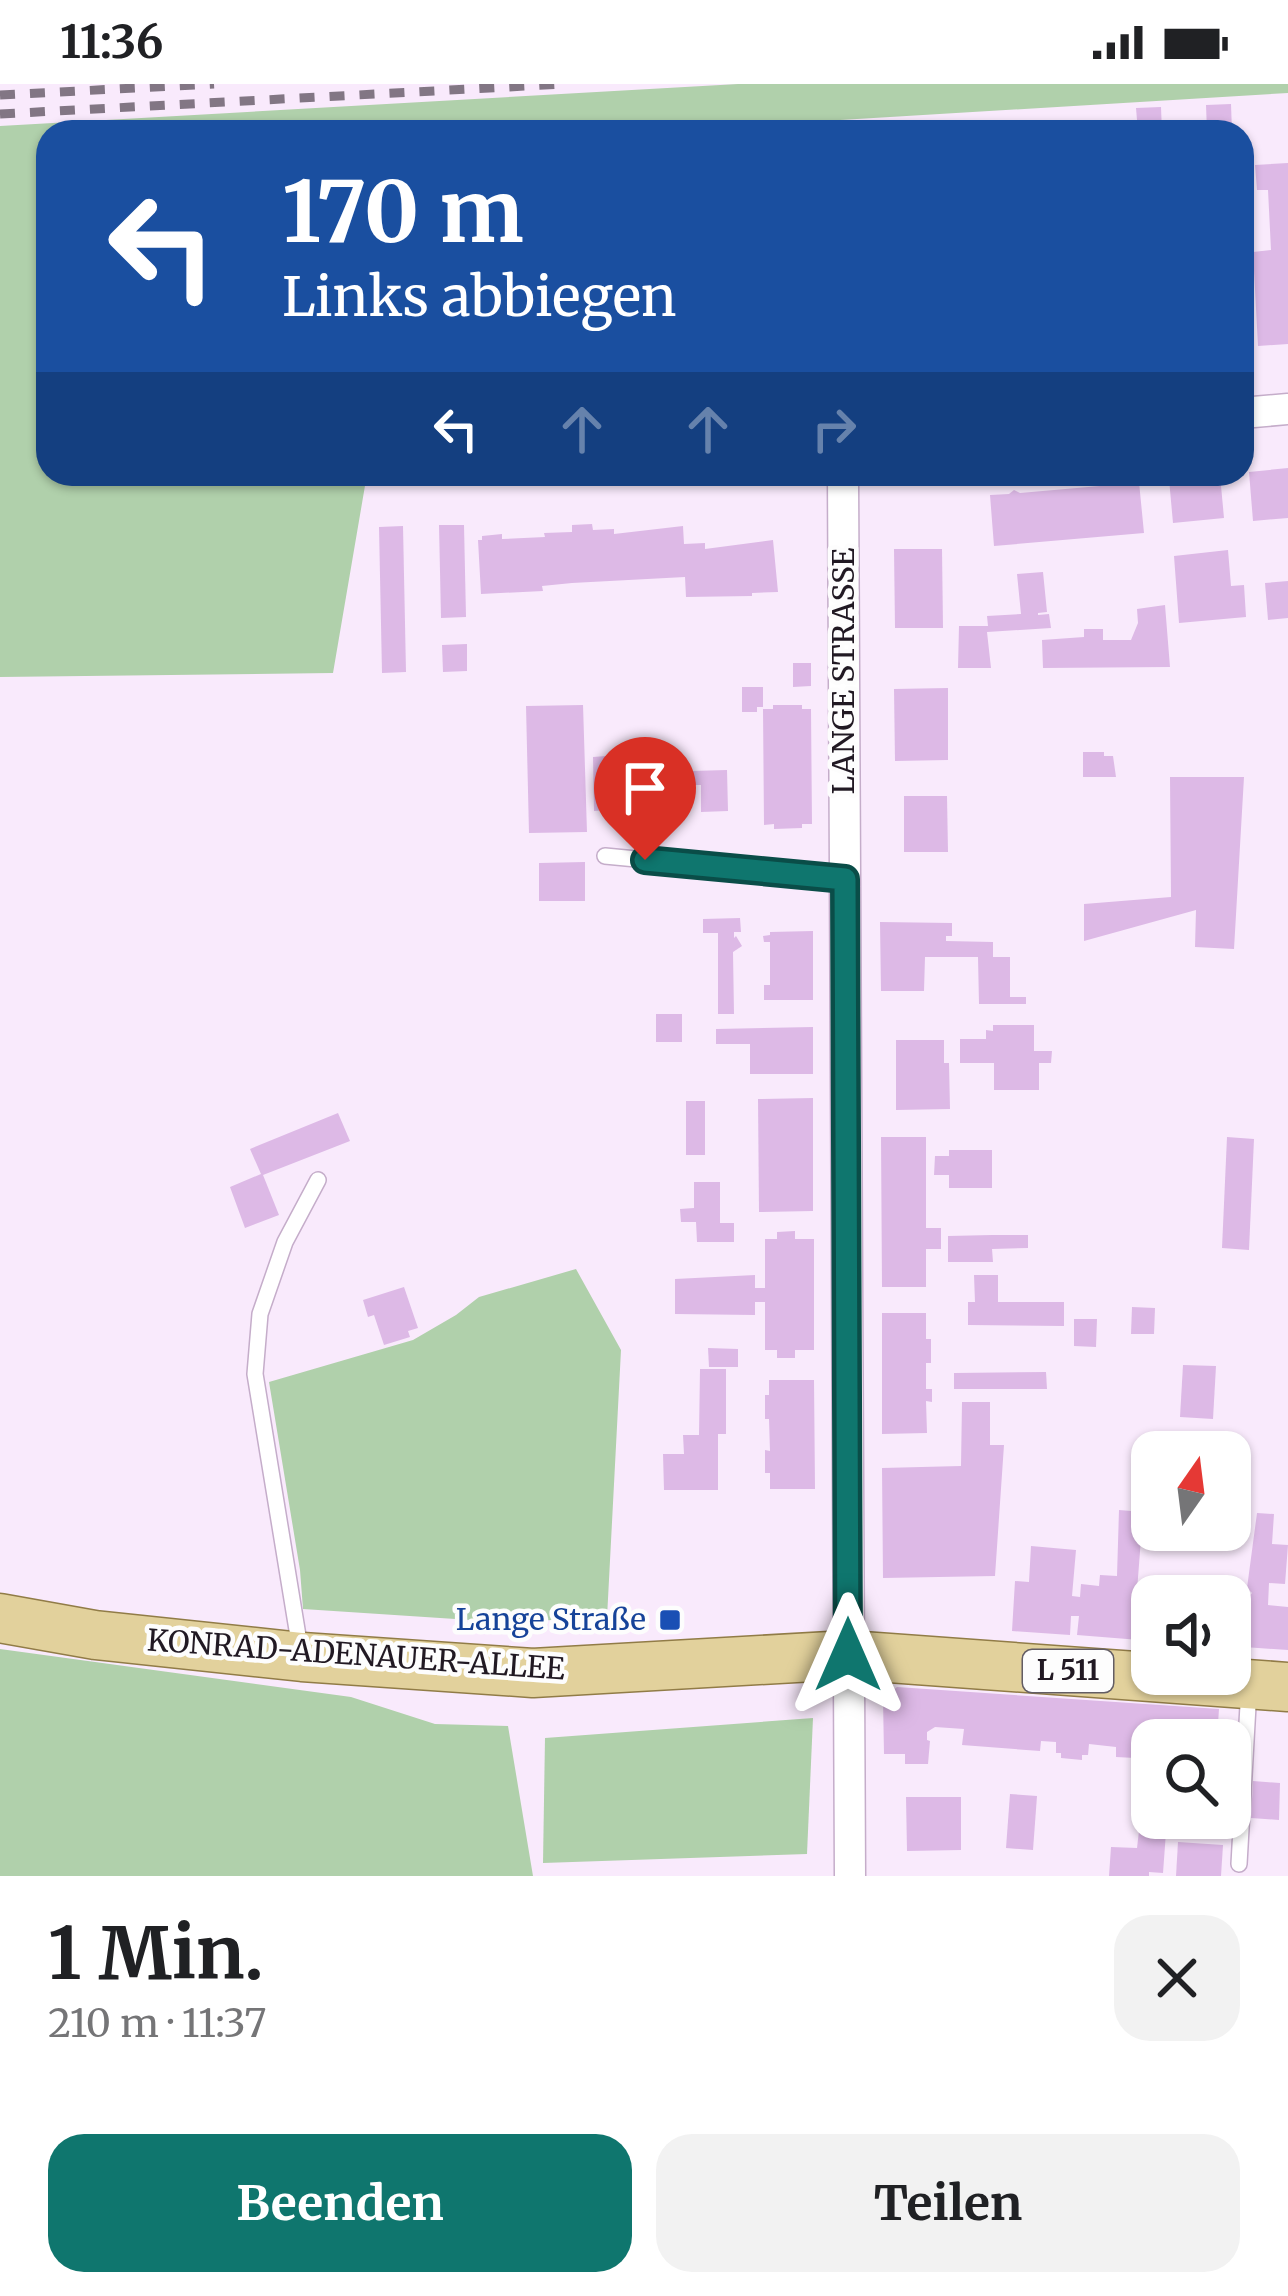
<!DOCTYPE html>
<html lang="de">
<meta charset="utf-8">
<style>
body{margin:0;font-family:Merriweather,serif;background:#f2f2f2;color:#202124;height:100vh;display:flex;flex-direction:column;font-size:45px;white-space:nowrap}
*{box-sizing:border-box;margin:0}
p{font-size:39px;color:#757577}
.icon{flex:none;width:66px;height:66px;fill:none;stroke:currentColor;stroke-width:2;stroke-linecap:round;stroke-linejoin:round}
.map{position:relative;height:1792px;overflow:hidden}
.details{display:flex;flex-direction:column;background:#fff;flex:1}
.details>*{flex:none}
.guide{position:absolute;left:36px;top:36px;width:1218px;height:366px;border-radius:36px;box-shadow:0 3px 9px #0004;background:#1a4fa0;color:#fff;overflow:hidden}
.needle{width:78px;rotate:14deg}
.buttons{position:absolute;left:1131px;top:1347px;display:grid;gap:24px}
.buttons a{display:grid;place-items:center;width:120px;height:120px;border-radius:24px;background:#fff;box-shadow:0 3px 9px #0004;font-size:60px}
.pin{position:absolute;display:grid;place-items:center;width:102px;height:102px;color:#fff;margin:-123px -51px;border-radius:50% 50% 50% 0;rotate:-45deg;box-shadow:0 0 12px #0007}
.pin .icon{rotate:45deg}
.me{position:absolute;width:132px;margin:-66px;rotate:0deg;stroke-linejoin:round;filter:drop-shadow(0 0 9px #0008)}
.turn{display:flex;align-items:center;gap:42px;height:252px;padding:0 48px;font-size:54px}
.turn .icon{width:156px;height:156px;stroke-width:2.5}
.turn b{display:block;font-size:84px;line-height:102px}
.lanes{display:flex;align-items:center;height:114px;padding:0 48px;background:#0003;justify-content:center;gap:60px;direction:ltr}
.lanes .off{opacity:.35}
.round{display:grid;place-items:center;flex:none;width:126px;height:126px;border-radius:36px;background:#f2f2f2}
.headline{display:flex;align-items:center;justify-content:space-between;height:204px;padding:0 48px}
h1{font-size:72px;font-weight:700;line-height:90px}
.button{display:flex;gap:24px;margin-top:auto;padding:24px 48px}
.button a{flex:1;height:138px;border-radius:36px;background:#0f766e;color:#fff;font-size:48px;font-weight:700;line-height:138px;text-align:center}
.button a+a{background:#f2f2f2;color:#202124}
.status{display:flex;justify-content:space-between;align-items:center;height:84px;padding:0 60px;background:#fff;direction:ltr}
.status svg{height:33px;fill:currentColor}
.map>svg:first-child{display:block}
.green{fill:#b0d0ab}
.building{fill:#ddb9e6}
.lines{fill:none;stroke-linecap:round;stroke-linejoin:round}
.service-casing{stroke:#c5adca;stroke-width:18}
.minor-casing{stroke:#c5adca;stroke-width:33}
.primary-casing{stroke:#917c47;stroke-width:51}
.service{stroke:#fff;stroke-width:15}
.minor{stroke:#fff;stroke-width:30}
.primary{stroke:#e2d19c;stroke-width:48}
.rail{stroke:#827684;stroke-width:9;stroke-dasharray:15 15;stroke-linecap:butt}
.route-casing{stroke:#0a4d48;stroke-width:30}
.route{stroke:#0f766e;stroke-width:21}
.transit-dot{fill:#1a4fb4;stroke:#fdfdfd;stroke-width:4.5}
.labels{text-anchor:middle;stroke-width:9;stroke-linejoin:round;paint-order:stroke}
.shield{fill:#fdfdfd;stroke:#635d64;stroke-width:3}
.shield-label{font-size:27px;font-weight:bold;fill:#211923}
.street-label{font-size:30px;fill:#211923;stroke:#fdfdfd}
.transit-label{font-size:30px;fill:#164399;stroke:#fdfdfd;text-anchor:end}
</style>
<div class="status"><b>11:36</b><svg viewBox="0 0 49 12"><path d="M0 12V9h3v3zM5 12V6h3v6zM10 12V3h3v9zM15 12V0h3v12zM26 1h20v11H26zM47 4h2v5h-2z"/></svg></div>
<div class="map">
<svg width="1288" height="1792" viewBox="0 0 1288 1792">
<rect width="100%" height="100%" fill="#f9eafc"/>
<g class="green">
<path d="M738,0H1288V9L642,48H48V390H367L333,589L0,593V42Z"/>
<path d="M576,1185L621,1266L607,1534L501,1538L303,1525L300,1486L269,1298L413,1256L456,1231L479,1213Z"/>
<path d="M0,1565L351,1613L435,1640L508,1642L533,1792H0Z"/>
<path d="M813,1634L807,1770L543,1779L545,1654Z"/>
</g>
<g class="building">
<path d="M1231,20L1232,48H1207L1206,21Z"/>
<path d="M1161,23L1162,48H1138L1136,24Z"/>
<path d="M1288,79V260L1258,262L1253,168L1271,166L1268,106H1257L1255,81Z"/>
<path d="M1288,384V434L1253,437L1249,388Z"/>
<path d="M1220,391L1224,434L1173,439L1169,395Z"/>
<path d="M1116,397L1121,400L1139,398L1144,449L994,462L990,411L1009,410L1014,406L1020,409L1111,401Z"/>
<path d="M592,440L593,446L614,445V450L683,442L684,460L705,459V465L773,456L778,508L752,509V512L686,513L685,493L572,499L542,502L543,507L481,510L478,456H482V452L502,450V455L545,453L544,449L572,448V441Z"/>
<path d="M439,441H464L466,533L441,534Z"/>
<path d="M403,442L406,588L382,589L379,443Z"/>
<path d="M894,465H942L943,544H895Z"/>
<path d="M1228,466L1231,502L1244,501L1246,533L1179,539L1174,472Z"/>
<path d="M1043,488L1047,528L1038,529V531L1049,530L1051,544L987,548L991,584H958L959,542H988L987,532L1021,530L1017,490Z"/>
<path d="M1288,497V534L1268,536L1265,499Z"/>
<path d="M1165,521L1170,583L1043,584L1042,556L1084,553V545H1103V556H1131L1138,539L1137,525Z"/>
<path d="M467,560V587L443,588L442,561Z"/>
<path d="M793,579H811V602L793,603Z"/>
<path d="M742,603H763V623H757V628H742Z"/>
<path d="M948,604V676L895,677L894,605Z"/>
<path d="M583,621L587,748L529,749L526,622Z"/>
<path d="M773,621H802V625H811L812,740H802V744L774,745V740L764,741L763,625H773Z"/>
<path d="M1083,668H1104V672H1113L1116,693H1083Z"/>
<path d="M606,672L608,726L594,727L593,673Z"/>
<path d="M727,686L728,727L701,728V701H691V687Z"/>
<path d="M1170,693H1244L1234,865L1195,863L1196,826L1084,857V820L1171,813Z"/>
<path d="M904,712H947L948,768H904Z"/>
<path d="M585,778V817H539V779Z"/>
<path d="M740,834L741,848H734V854L736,852L742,862L733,868L734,930H718V849H703V835Z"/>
<path d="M880,838L952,839V852H946V857L993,858V873H1010V913H1026V920H979L978,873H925L924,907H881Z"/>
<path d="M813,847V916H764V901H770V858H764L763,852L770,851V848Z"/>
<rect x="656" y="930" width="26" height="28"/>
<path d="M993,941H1034V967H1052L1051,979H1039V1006H994V979H960V955H986V946L993,947Z"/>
<path d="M813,943V990H750V960H716V945Z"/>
<path d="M896,956H944V979H949L950,1025L896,1026Z"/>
<path d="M813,1014V1127L759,1128L758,1015Z"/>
<rect x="686" y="1017" width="19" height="54"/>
<path d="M338,1029L350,1057L263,1091L279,1131L245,1144L230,1103L261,1090L250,1065Z"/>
<path d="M881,1053H926V1144H941V1165H926V1203H882Z"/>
<path d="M1227,1053L1254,1055L1249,1166L1222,1164Z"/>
<path d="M949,1066H992V1104H949V1091H934L935,1072H949Z"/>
<path d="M694,1098H720V1139H734V1158H697L696,1138H681L680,1125L694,1124Z"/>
<path d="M795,1147V1155H814V1266H795V1274H777V1266H765V1218H755V1231L675,1230V1195L755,1191V1204H765V1155H777V1148Z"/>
<path d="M992,1151H1028V1164L992,1165L993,1178H948V1152Z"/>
<path d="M974,1191H998V1218H1064V1242L968,1241V1218H975Z"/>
<path d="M404,1203L418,1244L408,1247L410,1253L384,1261L374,1231L368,1233L363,1216Z"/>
<path d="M1132,1223L1155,1224L1154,1250H1131Z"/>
<path d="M882,1229H926V1255H931V1279H926V1305H932V1318L926,1317L927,1349L882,1350Z"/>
<path d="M1074,1235H1097L1096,1263L1074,1262Z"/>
<path d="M708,1264L738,1265V1283H709Z"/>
<path d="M1183,1281L1216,1282L1213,1335L1180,1333Z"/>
<path d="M700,1285H726V1350H718V1406H664L663,1370H684L683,1351H699Z"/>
<path d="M1046,1288L1047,1305H954V1289Z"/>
<path d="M769,1296H814L815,1405H770V1389H765V1366L770,1367L769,1335H765V1311H769Z"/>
<path d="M962,1318H990V1361H1004L995,1492L883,1494L882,1384L961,1382Z"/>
<path d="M1119,1426L1143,1428L1137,1507L1157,1508V1503L1201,1506L1200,1512H1152V1557L1077,1551L1079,1532H1071L1070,1551L1012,1547L1015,1497L1029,1498L1031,1462L1076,1466L1072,1512L1080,1513L1081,1500L1099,1502L1100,1491L1117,1492Z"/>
<path d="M1257,1429L1274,1430L1272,1460L1288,1461L1285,1500L1269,1499L1268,1521L1288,1523V1566L1230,1562V1512L1248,1513L1252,1509L1247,1504Z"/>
<path d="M897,1603L1219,1625L1217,1654L1172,1652V1656H1152V1671L1135,1670V1674L1116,1673V1663L1089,1660L1088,1671H1082V1676L1061,1674V1669H1056V1658L1041,1657L1040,1667L962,1661L964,1645L935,1643L927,1648V1656L930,1657L928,1680H905V1670H884L883,1615Z"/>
<path d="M1253,1697L1280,1699L1279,1736L1251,1734Z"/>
<path d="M1010,1710L1037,1712L1033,1766L1006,1764Z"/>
<path d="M906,1713H961V1766L907,1767Z"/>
<path d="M1139,1747L1166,1748L1163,1789L1149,1788V1792H1109L1111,1763L1137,1764Z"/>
<path d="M1178,1758L1223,1761L1221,1792H1176Z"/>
</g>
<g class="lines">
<g class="service-casing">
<g id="service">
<path d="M605,772L845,795"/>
<path d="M300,1564L255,1290L260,1230L285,1158L318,1096"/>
<path d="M1239,1780L1249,1604"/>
</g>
</g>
<g class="minor-casing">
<g id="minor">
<path d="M1242,329L1288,325"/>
<path d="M843,390L850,1792"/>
</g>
</g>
<g class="primary-casing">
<path id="primary" d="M0,1534L95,1551L302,1573L533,1589L848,1571L1288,1603"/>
</g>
<use href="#service" class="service"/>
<use href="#minor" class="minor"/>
<use href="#primary" class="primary"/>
<g class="rail">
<path d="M0,11L214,0"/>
<path d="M0,30L564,0"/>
</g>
</g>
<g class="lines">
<g class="route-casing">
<path id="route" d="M645,776L845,795L848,1571"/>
</g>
<use href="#route" class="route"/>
</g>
<rect class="transit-dot" x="658" y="1524" width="24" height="24" rx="6"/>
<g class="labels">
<rect class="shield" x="1023" y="1566" width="90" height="42" rx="9"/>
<g class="shield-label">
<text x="1068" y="1596">L 511</text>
</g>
<g class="street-label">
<text transform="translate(844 587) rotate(-90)" y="10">LANGE STRASSE</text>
<text transform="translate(356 1571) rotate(4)" y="10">KONRAD-ADENAUER-ALLEE</text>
</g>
<g class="transit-label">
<text x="646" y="1546">Lange Straße</text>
</g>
</g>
</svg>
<div class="buttons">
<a><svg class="needle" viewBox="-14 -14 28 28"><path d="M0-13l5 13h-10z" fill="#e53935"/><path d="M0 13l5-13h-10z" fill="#757577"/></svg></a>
<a><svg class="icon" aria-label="sound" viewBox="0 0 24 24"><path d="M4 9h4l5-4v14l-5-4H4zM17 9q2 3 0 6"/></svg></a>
<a><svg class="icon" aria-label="search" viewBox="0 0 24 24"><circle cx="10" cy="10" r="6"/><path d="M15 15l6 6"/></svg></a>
</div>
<div class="pin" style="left:645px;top:776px;background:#d93025"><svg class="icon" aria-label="arrive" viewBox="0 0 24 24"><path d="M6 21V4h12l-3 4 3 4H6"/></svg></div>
<svg class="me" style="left:848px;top:1571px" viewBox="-20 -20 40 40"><path d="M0-17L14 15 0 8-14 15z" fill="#0f766e" stroke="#fff" stroke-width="4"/></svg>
<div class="guide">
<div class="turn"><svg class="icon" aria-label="left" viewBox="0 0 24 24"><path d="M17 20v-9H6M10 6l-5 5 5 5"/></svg><div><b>170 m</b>Links abbiegen</div></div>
<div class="lanes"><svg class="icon" aria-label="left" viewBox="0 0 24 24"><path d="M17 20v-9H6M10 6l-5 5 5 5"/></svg><svg class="icon off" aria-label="ahead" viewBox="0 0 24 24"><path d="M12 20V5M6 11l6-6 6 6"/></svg><svg class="icon off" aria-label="ahead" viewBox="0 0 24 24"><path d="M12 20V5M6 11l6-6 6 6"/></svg><svg class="icon off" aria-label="right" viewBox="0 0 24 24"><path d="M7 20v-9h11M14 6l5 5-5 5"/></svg></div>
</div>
</div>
<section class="details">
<div class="headline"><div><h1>1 Min.</h1><p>210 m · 11:37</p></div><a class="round"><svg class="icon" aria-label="close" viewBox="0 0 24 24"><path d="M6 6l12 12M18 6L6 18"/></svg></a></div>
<div class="button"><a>Beenden</a><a>Teilen</a></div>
</section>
